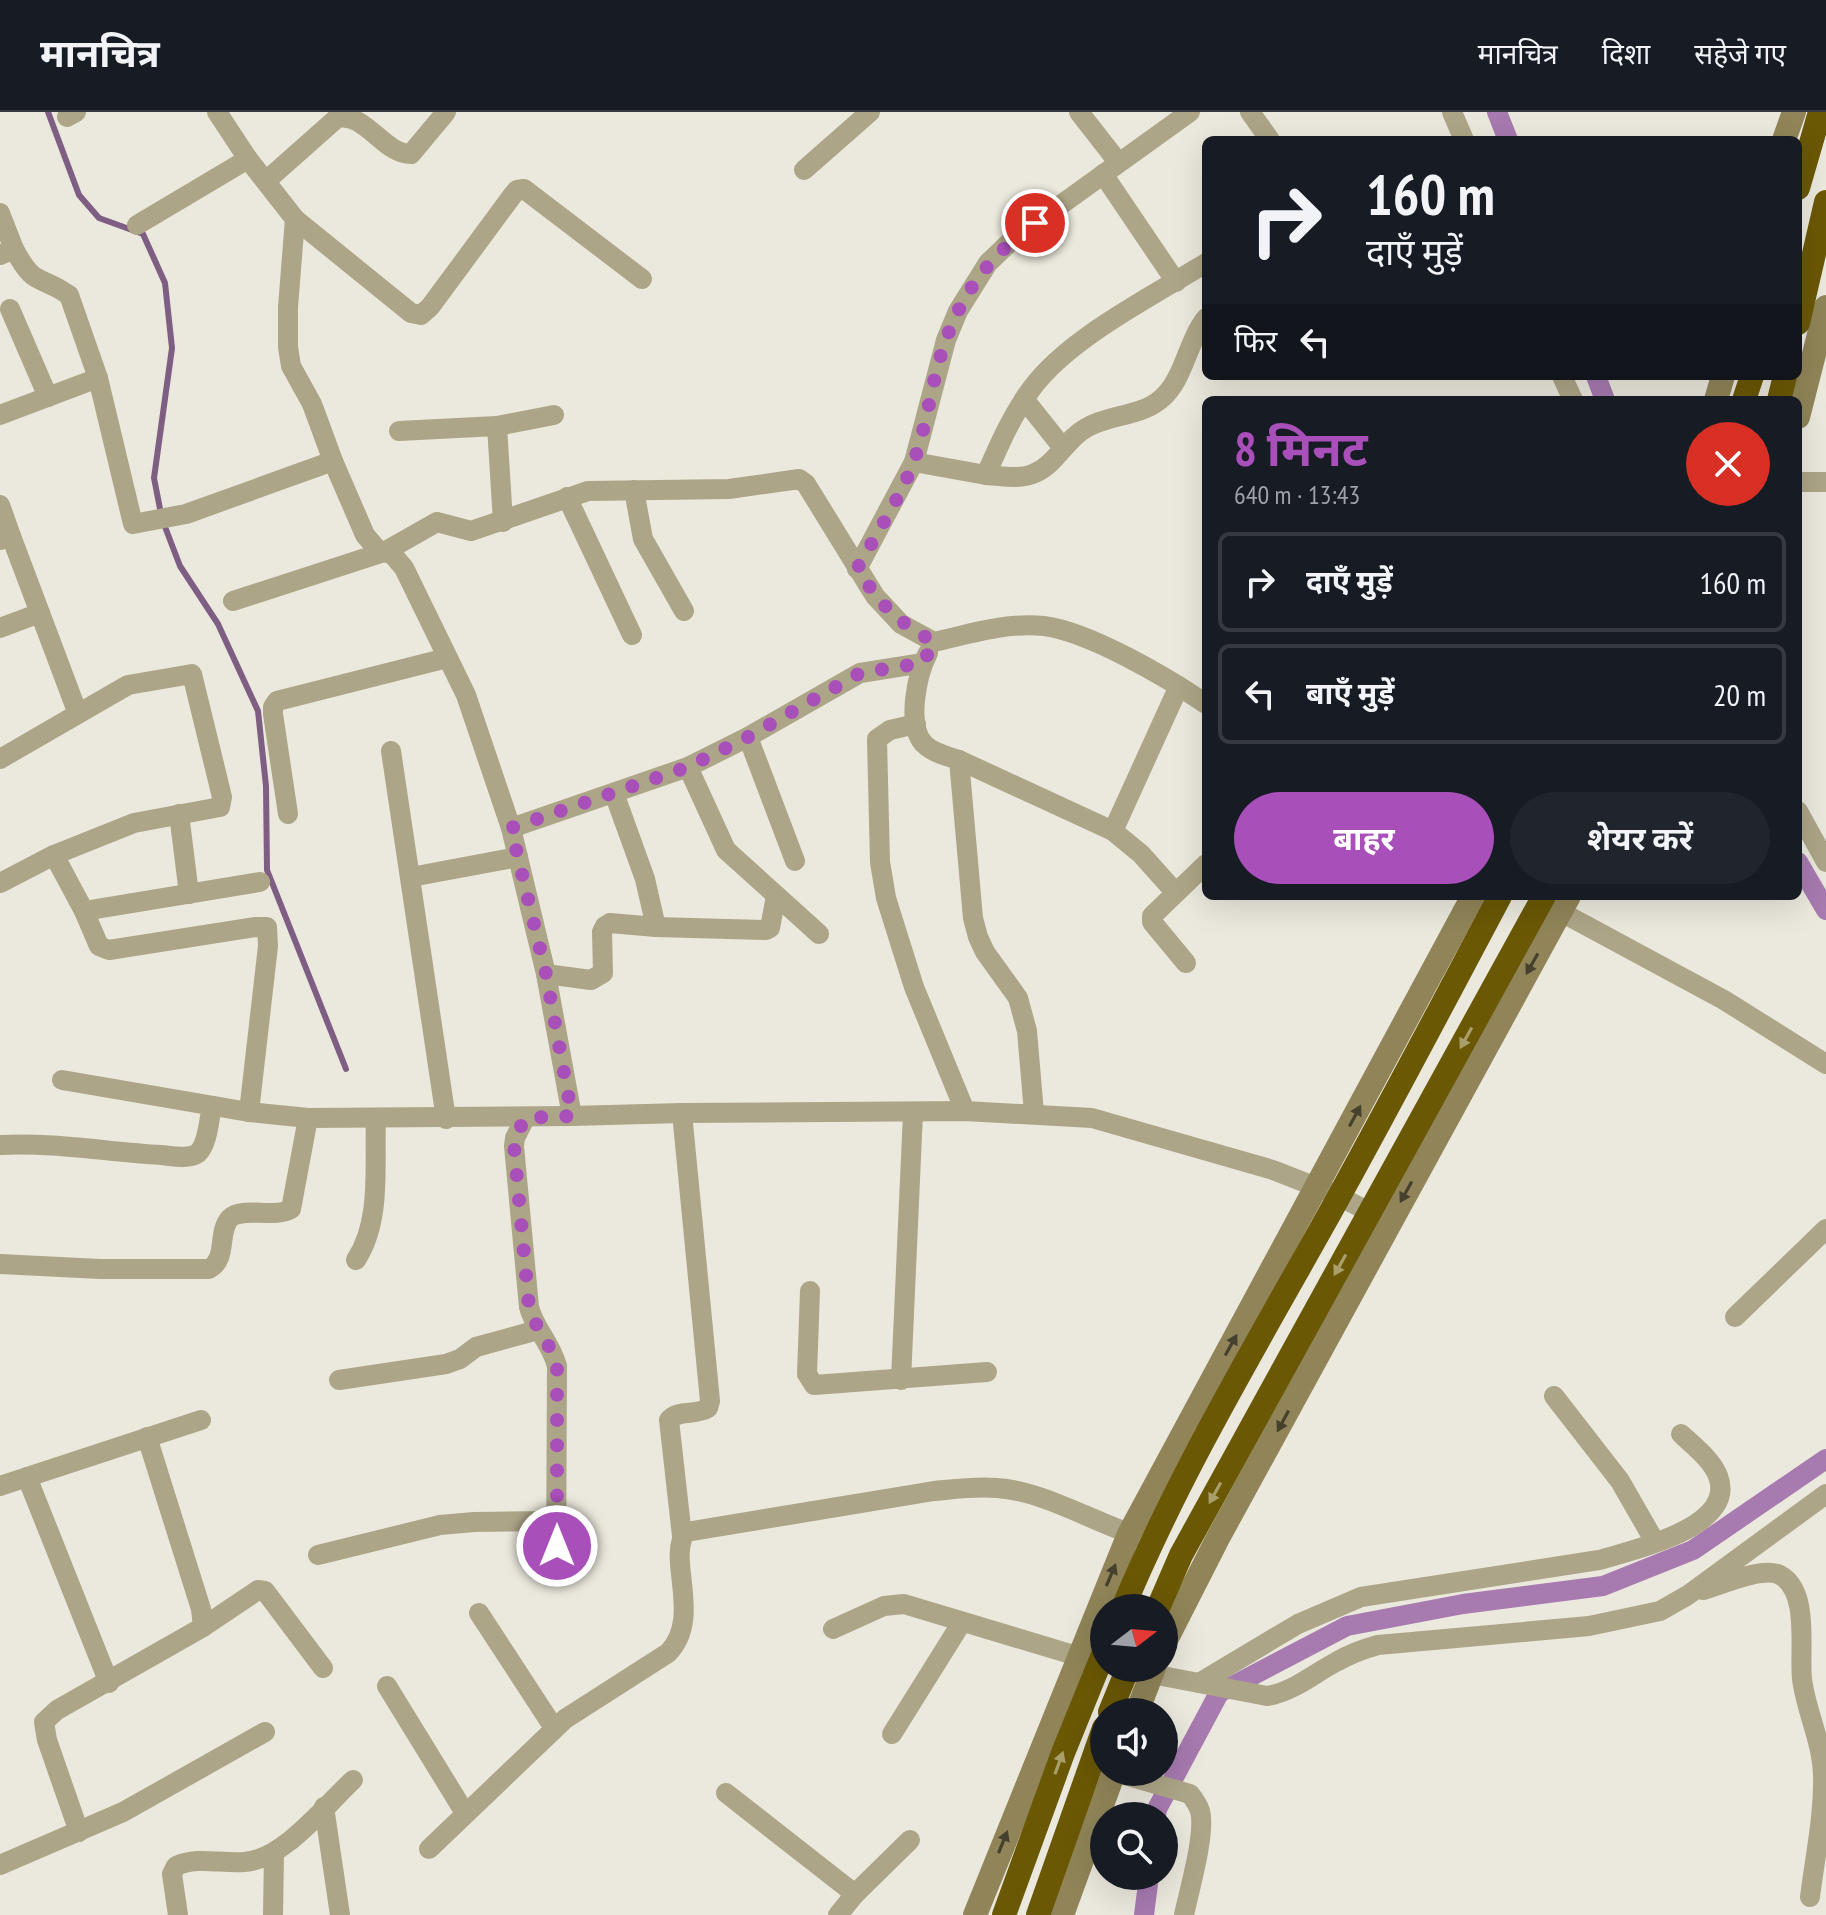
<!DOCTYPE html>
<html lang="hi">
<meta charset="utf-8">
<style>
body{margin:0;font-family:"PT Sans Narrow","Noto Sans Devanagari",sans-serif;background:#20242c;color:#f1f3f6;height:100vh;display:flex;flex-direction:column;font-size:30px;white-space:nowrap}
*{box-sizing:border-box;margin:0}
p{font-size:26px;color:#9ea1a6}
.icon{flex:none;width:44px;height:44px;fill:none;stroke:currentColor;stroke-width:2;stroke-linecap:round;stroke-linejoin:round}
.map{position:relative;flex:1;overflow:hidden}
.sheet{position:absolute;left:1202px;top:284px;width:600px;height:504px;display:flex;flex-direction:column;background:#171b24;border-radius:12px;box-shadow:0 8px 32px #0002}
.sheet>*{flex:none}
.banner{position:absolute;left:1202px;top:24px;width:600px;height:244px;border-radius:12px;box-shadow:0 8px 32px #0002;background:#171b24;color:#f1f3f6;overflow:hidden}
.needle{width:52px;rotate:74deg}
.fabs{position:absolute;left:1090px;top:1482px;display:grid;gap:16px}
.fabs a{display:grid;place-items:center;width:88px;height:88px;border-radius:50%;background:#171b24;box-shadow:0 8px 32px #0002;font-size:40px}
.pin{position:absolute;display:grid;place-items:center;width:68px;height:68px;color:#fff;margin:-34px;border:4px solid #fff;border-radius:50%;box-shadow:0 2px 8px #0007}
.me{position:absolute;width:88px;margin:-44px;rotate:0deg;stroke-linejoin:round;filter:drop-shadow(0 0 6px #0008)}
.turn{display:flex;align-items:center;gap:28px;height:168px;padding:0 32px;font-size:36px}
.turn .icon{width:104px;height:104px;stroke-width:2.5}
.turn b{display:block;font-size:56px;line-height:68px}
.then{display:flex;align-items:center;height:76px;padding:0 32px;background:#0003;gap:16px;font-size:30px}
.round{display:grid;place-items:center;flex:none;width:84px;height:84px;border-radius:42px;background:#20242c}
.summary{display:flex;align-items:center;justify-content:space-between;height:136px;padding:0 32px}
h1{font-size:48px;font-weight:700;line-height:60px;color:#a94fba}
.cta{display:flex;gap:16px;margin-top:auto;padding:16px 32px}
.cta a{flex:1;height:92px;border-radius:48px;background:#a94fba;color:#fff;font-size:32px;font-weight:700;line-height:92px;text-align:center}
.cta a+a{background:#20242c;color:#f1f3f6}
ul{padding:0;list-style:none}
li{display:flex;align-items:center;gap:24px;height:100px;margin:0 16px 12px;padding:0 16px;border:4px solid #363941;border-radius:12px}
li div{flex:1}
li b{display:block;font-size:30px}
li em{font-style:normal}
header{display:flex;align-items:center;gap:48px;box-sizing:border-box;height:112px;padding:0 40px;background:#171b24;border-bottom:2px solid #363941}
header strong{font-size:38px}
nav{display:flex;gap:44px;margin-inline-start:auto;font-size:28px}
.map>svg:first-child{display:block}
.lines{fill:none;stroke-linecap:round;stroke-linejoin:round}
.stream{stroke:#7e5e83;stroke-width:6}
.canal{stroke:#a77ab0;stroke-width:20}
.street{stroke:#ada587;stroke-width:20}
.secondary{stroke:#908458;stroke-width:24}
.highway{stroke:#6a5805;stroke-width:24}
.oneway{fill:#46412f}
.oneway2{fill:#aa9f6c}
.route{stroke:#a94fba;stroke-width:14;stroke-dasharray:0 25.2}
</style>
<header>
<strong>मानचित्र</strong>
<nav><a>मानचित्र</a><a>दिशा</a><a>सहेजे गए</a></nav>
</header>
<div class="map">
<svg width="1826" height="1803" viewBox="0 0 1826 1803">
<rect width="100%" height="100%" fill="#ebe8dd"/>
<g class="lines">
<path class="stream" d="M48,0L79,83L99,106L143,122L165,171L172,236L154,366L162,407L180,454L218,512L258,599L266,674L267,758L346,957"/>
<g class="canal">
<path d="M1497,0L1508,28"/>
<path d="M1596,264L1605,288"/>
<path d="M1798,750L1826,798"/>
<path d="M1156,1704L1157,1697L1219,1581L1347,1514L1463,1492L1603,1474L1693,1438L1826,1347"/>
<path d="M1144,1803L1149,1764"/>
</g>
<g class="street">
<path d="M217,0L248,47L295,107L411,201L421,203L430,195L512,84L517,78L524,77L642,167"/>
<path d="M1079,0L1118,50"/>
<path d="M1250,0L1270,28"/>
<path d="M1452,0L1464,28"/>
<path d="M67,5L76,0"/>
<path d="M804,58L870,0"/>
<path d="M1103,62L1176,170"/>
<path d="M266,69L337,6C366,0 383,42 411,42L446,0"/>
<path d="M0,101L14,137"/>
<path d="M295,107L288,195V235L291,254L312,292L333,349L365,423L377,437L393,443L404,456L466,583L511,716L546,862L572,1004L682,1001L965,999L1092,1006L1273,1058L1339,1084L1369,1100"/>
<path d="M137,113L248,47"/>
<path d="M0,143L14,137C35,176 38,162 69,183L98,266L0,303"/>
<path d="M10,197L48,285"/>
<path d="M1562,264L1573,288"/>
<path d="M98,266L133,412L186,402L333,349"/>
<path d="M1024,287L1063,336"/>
<path d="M399,319L497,314"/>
<path d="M914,350L986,363C999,333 1012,303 1032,276C1069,226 1152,184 1206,151"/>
<path d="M986,363C1002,364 1020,368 1035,361C1056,352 1066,327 1086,316C1109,302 1140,305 1161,287C1184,268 1187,230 1206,206"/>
<path d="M1798,370H1826"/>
<path d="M634,378L643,427L684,499"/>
<path d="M567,385L632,523"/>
<path d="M0,393L11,424"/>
<path d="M503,410L497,314L554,303"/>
<path d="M0,428L11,424L40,501L0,516"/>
<path d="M857,457L914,350L946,228L958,199L988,151L1012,128L1190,0"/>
<path d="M233,489L384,440L437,410L471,419L588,379L729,377L799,367L806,372L875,484L901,512L934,530C970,522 1007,510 1044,514C1090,520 1168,566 1206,592"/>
<path d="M40,501L78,602"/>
<path d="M928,541C917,562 906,613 924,632C933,641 947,644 959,648L1113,719L1141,742L1175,780"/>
<path d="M916,612L890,618L877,627L880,750L886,786L914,875L965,999"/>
<path d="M748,625L795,749"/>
<path d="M391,639L446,1007"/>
<path d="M0,647L128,573L192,562L222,685L220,695L134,711L54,743L84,799L260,770"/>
<path d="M959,648L973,806L978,825L985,840L1018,886L1027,919L1034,1001"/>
<path d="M688,655L726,738L819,822"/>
<path d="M614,681L645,767L656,815"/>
<path d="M1798,699L1826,750"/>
<path d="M179,702L189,782"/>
<path d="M288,702L273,602V595L277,589L447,546"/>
<path d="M511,716L688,655L748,625L860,561L923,551"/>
<path d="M1113,719L1179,574"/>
<path d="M411,765L518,745"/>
<path d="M0,771L54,743"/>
<path d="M84,799L99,834L109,838L256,815H267L268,834L249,1000"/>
<path d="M1561,800L1724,888L1826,952"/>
<path d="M1186,851L1152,810V804L1206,752"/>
<path d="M546,862L591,868L603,861L602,820L605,814L610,811L656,815L766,818L770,816L776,784"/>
<path d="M62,968L249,1000L308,1006"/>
<path d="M682,1001L710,1289L708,1296C696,1304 678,1297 669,1308L682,1424"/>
<path d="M525,1006L515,1026L514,1034L529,1195C535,1218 550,1229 557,1254L556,1459"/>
<path d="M0,1033C55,1030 107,1040 161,1043C172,1044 188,1048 198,1041C208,1032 209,1007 212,994"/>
<path d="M356,1148C382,1108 374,1053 376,1007"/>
<path d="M0,1152L100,1157H209C228,1147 217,1120 230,1106C243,1094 274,1107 291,1097L308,1006L572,1004"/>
<path d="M810,1179L807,1262L814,1273L987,1260"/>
<path d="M1735,1205L1826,1117"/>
<path d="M339,1268L446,1252L460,1247L476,1235L538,1218"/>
<path d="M901,1268L913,1001"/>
<path d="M1554,1284L1620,1369L1655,1430"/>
<path d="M27,1365L109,1571"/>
<path d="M0,1374L201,1308"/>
<path d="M318,1443L440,1413L474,1410L557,1409"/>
<path d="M1703,1478C1721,1473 1763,1454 1780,1463C1810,1479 1799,1538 1802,1567C1806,1599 1822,1629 1823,1663C1824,1703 1815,1745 1810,1785"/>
<path d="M479,1501L554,1616"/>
<path d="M203,1515L258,1478L265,1479L323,1556"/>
<path d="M833,1517L884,1494L904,1492L1077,1544"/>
<path d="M1136,1559L1267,1584C1293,1580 1313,1562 1336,1550C1350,1542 1363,1537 1378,1533L1589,1514L1660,1499L1688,1483L1826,1382"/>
<path d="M1199,1571L1298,1512L1361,1485L1599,1448C1633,1438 1738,1415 1718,1364C1712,1348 1694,1334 1681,1322"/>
<path d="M387,1574L465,1701"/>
<path d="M892,1622L962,1510"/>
<path d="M1114,1660L1190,1682C1194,1687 1198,1693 1200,1699C1206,1721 1189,1779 1184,1803"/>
<path d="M726,1681L855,1782"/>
<path d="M324,1695L340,1803"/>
<path d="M79,1720L47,1628L44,1610L57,1598L203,1515L201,1497L147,1325"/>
<path d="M429,1737L565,1607L668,1541C703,1505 666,1446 686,1420L934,1379C955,1377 976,1374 997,1376C1045,1379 1096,1412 1143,1426"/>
<path d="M0,1753L123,1700L265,1620"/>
<path d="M178,1803L172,1762L176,1754C198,1744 221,1752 244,1750C283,1748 325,1694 353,1668"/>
<path d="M273,1803L274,1741"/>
<path d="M838,1803L855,1782L910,1728"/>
</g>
<g class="secondary">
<path d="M1784,28L1794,0"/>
<path d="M1716,288L1723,264"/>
<path d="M1798,305L1826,195"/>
<path d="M1164,1532L1218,1426L1569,784"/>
<path d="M1137,1600L1154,1556"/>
<path d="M975,1803L1129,1422L1473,784"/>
<path d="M1062,1803L1114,1660"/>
</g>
<g class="highway">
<path d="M1798,76L1820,0"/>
<path d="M1798,211L1826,90"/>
<path d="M1744,288L1752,264"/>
<path d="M1779,288L1785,264"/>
<path d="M1123,1496C1178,1364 1252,1240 1322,1115C1383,1006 1441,895 1500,784"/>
<path d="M1158,1496L1181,1443L1544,784"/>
<path d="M1110,1600L1128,1556"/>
<path d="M1004,1803L1063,1641L1104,1540"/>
<path d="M1038,1803L1104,1616"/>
</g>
</g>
<defs><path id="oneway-solid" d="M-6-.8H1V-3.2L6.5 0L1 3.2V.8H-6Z" transform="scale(2)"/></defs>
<g class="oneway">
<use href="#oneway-solid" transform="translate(1532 852) rotate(119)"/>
<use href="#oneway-solid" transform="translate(1355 1004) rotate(-62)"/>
<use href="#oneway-solid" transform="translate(1406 1080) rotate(119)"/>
<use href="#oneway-solid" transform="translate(1231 1233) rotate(-61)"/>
<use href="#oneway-solid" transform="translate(1283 1309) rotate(118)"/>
<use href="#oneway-solid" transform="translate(1111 1463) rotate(-67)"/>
<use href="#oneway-solid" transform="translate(1003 1730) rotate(-68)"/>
</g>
<g class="oneway2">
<use href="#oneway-solid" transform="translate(1466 926) rotate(119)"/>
<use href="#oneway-solid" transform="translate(1340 1153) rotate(119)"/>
<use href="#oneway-solid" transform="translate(1215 1381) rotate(119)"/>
<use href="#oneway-solid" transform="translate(1059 1651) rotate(-70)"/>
</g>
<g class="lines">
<path class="route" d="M557,1434V1254C550,1230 536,1218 529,1195L514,1034L518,1020L525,1006L572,1004L546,862L511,716L688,655L748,625L860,561L923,551L934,530C894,507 883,495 857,457C876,422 900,387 914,349C924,321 929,290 936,261C952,196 981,150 1035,111"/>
</g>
</svg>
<div class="fabs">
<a><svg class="needle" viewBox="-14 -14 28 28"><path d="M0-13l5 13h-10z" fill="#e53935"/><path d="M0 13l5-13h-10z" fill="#9ea1a6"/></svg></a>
<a><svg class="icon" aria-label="sound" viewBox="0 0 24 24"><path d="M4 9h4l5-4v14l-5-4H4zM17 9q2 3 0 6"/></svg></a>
<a><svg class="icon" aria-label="search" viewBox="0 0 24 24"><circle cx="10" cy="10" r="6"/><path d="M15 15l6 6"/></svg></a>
</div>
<div class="pin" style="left:1035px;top:111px;background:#d93025"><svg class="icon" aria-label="arrive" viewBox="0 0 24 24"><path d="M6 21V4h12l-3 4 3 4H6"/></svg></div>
<svg class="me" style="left:557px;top:1434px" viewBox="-20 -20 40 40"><circle r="17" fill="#a94fba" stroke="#fff" stroke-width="3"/><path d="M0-11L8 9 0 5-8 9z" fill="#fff"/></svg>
<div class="banner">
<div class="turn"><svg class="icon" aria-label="right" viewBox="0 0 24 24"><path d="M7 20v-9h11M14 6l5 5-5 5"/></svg><div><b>160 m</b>दाएँ मुड़ें</div></div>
<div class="then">फिर<svg class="icon" aria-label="left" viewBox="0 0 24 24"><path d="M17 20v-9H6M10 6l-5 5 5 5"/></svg></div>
</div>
<section class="sheet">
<div class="summary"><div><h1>8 मिनट</h1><p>640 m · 13:43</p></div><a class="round" style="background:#d93025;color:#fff"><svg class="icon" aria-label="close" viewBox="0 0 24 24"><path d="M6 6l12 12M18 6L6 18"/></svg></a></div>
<ul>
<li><svg class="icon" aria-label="right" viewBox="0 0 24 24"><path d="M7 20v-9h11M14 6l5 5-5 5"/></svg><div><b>दाएँ मुड़ें</b></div><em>160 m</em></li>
<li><svg class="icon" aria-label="left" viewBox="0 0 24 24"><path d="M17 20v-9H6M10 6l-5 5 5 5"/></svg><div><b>बाएँ मुड़ें</b></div><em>20 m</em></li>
</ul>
<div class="cta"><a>बाहर</a><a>शेयर करें</a></div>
</section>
</div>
